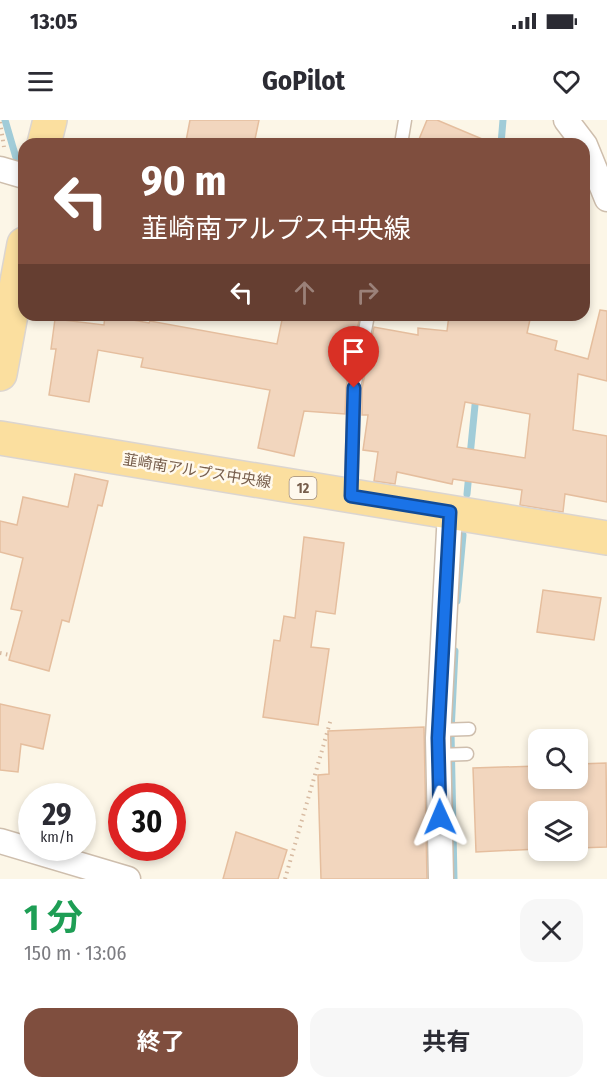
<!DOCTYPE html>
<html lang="ja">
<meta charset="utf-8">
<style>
body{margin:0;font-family:"Fira Sans Condensed","Noto Sans JP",sans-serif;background:#f7f7f7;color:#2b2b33;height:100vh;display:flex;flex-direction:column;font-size:22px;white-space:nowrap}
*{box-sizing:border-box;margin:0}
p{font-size:20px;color:#7c7c81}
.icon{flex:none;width:33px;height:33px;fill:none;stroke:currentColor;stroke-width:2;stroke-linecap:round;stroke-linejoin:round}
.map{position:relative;height:759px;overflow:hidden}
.side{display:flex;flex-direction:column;background:#fff;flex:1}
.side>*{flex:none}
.top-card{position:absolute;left:18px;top:18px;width:572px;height:183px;border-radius:18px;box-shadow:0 3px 9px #0003;background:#7f4e3e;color:#fff;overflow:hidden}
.fabs{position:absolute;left:528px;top:609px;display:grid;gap:12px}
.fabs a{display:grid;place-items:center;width:60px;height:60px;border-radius:12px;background:#fff;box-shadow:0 3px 9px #0003;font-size:30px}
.speed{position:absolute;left:18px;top:663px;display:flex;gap:12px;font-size:30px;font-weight:700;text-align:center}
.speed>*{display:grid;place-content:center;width:78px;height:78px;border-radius:50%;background:#fff;box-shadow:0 3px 9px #0003;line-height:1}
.speed small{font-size:15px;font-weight:400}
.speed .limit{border:9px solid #d22;background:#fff;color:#111}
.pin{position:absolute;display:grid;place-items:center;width:51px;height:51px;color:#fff;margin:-62px -26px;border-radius:50% 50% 50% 0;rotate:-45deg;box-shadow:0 0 6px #0007}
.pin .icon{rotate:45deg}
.me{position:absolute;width:66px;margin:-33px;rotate:359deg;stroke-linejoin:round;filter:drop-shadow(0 0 4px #0008)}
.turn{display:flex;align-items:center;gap:21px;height:126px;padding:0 24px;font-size:27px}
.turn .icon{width:78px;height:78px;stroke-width:2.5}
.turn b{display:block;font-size:42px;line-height:51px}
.lanes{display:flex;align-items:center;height:57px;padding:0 24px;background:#0003;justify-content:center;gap:30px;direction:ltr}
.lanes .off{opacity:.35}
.round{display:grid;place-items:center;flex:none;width:63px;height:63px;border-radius:18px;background:#f7f7f7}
.headline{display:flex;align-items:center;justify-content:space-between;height:102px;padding:0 24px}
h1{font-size:36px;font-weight:700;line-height:45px;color:#1e9e55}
.button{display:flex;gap:12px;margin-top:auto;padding:12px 24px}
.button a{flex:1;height:69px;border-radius:18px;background:#7f4e3e;color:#fff;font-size:24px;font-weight:700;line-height:69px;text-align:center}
.button a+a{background:#f7f7f7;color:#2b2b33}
.status{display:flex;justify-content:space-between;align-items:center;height:42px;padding:0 30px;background:#fff;direction:ltr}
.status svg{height:16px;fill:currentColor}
header{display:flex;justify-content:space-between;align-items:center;height:78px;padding:0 24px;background:#fff;font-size:27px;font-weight:700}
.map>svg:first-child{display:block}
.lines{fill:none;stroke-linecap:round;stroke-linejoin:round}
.stream{stroke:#a1ccd8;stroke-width:7}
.building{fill:#f2d6be;stroke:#e5be9e;stroke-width:1.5;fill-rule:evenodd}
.service-casing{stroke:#cebead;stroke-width:15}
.minor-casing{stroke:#cebead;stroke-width:27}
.primary-casing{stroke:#dbd5d0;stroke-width:36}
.path{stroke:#d7baa1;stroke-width:4;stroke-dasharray:1.5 4.5;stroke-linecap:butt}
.service{stroke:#fff;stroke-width:12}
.minor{stroke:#fff;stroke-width:24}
.primary{stroke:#fbdf9f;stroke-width:33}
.route-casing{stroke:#114b97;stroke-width:15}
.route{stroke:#1a73e8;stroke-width:10}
.labels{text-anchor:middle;stroke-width:5;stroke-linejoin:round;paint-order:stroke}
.shield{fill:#fff9ed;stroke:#9f8c7c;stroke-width:1.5}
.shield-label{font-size:14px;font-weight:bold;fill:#765d4b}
.street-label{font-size:15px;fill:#765d4b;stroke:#fff9ed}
</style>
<div class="status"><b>13:05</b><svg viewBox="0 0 49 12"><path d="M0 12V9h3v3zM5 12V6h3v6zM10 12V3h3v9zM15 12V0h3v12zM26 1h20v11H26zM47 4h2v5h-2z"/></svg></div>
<header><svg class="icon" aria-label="menu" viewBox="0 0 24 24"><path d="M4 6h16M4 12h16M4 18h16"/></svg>GoPilot<svg class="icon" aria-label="heart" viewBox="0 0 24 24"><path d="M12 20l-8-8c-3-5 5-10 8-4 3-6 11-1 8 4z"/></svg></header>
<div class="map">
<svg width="607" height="759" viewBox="0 0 607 759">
<rect width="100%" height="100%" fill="#fcf6e7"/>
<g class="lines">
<g class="stream">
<path d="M5,0L17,41"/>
<path d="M501,24L503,0"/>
<path d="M470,336L476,275"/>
<path d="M467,374L469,353"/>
<path d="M457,481L463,415"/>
<path d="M454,759L451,612L455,531"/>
</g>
</g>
<g class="building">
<path d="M190,0H259L254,24H199L186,21Z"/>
<path d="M427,0H437L494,24H417Z"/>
<path d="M600,190L607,191V261L578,254L573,310L607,316V382L565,374L563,392L520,385L522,370L453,359L452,364L397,352L395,364L374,361L378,332L363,330L368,295H362V269L374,207L418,215V208L447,211L449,195H531L527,213L557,221L555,230L588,239ZM465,282L530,294L525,338L457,327Z"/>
<path d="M105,195L149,203L150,201L277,224L283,195H360L346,267L345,294L304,291L294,336L258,328L270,270L141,247L143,238L98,230L89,282L49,275L56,229H51L55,199L104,205Z"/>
<path d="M75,354L108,361L102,386L98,385L69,502L62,500L49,551L9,540L22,491L11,489L23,438L0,432V401L17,405L23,377L68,387Z"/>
<path d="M304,417L344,423L335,494L316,491L311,527L329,529L318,605L263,597L274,520L280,521L284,496L295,498Z"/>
<path d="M543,470L601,478L594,520L537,512Z"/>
<path d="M0,584L50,595L43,629L21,624L18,652L0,650Z"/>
<path d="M424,607L427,759H321L318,655L329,654L328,611Z"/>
<path d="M606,643L607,727L578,728V692H538V729L476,732L473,648L538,646V658H578V644Z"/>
<path d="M236,712L287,730L278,759H223Z"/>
</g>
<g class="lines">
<g class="service-casing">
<g id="service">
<path d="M401,24L405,0"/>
<path d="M351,375L354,268L368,195"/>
<path d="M438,610L469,609"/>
<path d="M438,635L467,634"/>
</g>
</g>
<g class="minor-casing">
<g id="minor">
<path d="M566,0L585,25L607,79"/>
<path d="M0,49L24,56"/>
<path d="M0,721L128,759"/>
<path d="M441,759L438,618L450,392"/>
</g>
</g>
<g class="primary-casing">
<g id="primary">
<path d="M44,24L50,0"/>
<path d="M0,254L24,124"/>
<path d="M0,318L607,418"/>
</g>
</g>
<g class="path">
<path d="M0,2L4,27"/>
<path d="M0,533L10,535"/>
<path d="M285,759L331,599"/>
</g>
<use href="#service" class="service"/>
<use href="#minor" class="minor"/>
<use href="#primary" class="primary"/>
</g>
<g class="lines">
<g class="route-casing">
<path id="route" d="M354,268L351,376L450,392L438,618L440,697"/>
</g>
<use href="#route" class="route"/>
</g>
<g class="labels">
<rect class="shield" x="289.5" y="357" width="27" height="22" rx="4.5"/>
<g class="shield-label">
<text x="303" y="373">12</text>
</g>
<g class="street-label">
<text transform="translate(197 351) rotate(9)" y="5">韮崎南アルプス中央線</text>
</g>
</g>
</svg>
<div class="fabs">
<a><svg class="icon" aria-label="search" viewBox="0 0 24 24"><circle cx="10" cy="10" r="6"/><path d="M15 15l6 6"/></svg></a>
<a><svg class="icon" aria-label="layers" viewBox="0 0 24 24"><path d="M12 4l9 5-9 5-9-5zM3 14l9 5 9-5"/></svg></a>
</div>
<div class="speed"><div>29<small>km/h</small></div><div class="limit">30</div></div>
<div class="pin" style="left:354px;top:268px;background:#d93025"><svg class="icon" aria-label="arrive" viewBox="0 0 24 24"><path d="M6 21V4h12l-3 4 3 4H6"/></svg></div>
<svg class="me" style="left:440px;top:697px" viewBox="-20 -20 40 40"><path d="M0-17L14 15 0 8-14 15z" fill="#1a73e8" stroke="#fff" stroke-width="4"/></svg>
<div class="top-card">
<div class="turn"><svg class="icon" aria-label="left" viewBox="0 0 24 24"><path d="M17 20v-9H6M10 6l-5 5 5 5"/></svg><div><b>90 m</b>韮崎南アルプス中央線</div></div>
<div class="lanes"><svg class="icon" aria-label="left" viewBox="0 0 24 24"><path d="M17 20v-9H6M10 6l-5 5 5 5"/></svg><svg class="icon off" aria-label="ahead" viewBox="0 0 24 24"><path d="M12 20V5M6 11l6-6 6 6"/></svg><svg class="icon off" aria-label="right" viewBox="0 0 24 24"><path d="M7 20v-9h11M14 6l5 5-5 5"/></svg></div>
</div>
</div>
<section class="side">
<div class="headline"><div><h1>1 分</h1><p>150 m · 13:06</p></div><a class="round"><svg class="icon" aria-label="close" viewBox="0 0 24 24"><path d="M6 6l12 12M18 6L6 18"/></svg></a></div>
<div class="button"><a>終了</a><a>共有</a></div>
</section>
